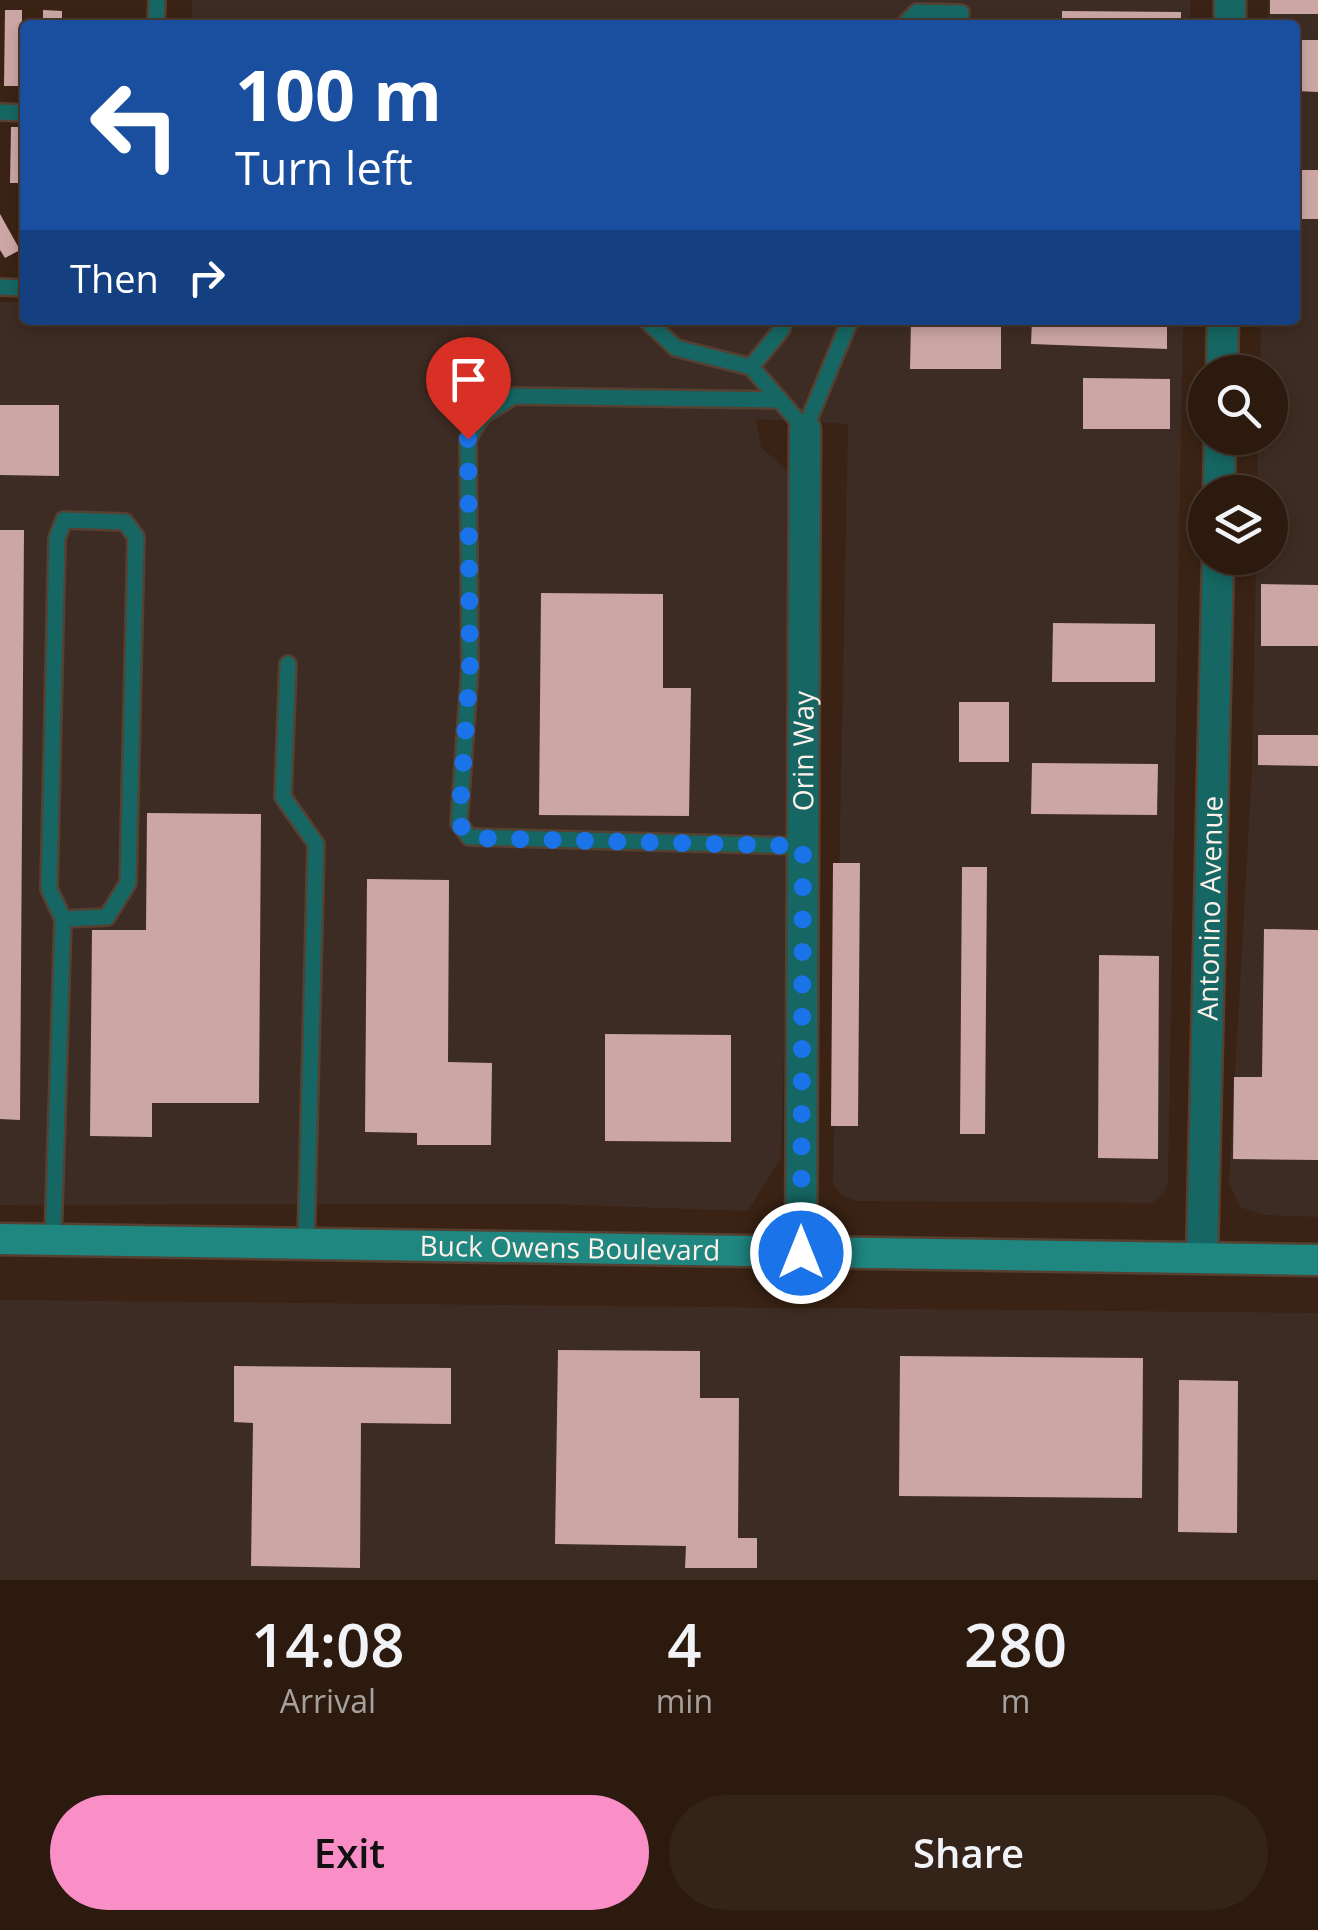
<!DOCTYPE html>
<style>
body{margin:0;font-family:"Open Sans",sans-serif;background:#342318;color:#f1f3f6;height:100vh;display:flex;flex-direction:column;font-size:38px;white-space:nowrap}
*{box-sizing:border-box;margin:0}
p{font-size:32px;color:#a6a19e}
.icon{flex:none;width:55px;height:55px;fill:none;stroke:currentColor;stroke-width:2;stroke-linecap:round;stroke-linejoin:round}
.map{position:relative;height:1580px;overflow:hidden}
.details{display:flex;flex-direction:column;background:#2c1a0f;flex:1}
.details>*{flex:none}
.top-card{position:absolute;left:20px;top:20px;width:1280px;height:305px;border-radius:10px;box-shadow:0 5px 15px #0003,0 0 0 2px #48382f;background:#1a4fa0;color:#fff;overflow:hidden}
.controls{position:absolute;left:1188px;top:355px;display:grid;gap:20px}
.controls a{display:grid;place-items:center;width:100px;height:100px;border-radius:50%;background:#2c1a0f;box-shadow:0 5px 15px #0003,0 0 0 2px #48382f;font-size:50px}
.pin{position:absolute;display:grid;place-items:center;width:85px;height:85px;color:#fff;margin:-102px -42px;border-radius:50% 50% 50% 0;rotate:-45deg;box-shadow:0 0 10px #0007}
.pin .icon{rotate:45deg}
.me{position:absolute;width:110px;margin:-55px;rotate:0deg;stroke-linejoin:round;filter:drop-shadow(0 0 8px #0008)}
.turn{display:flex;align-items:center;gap:35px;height:210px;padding:0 50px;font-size:45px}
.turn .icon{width:130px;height:130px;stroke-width:2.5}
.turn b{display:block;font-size:70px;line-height:85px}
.then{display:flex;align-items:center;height:95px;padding:0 50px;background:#0003;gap:20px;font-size:38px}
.eta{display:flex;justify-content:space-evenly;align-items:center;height:170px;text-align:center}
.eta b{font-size:60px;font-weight:600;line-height:70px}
.action{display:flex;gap:20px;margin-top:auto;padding:20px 50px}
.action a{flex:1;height:115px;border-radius:60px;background:#fa8fc7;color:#111;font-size:40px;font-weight:600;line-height:115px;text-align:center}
.action a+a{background:#342318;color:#f1f3f6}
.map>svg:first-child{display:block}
.industrial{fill:#3d2c23}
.building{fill:#cba6a4}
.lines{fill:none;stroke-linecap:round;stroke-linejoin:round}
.service-casing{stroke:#554032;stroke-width:20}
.minor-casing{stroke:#554032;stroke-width:35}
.secondary-casing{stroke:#554032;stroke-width:35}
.service{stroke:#166763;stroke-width:15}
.minor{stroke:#166763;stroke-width:30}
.secondary{stroke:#1f8680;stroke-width:30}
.route{stroke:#1a73e8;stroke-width:18;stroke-dasharray:0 32.4}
.labels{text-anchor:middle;stroke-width:10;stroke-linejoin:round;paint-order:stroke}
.street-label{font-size:28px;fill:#fef1ea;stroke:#3a2314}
</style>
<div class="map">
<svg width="1318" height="1580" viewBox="0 0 1318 1580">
<rect width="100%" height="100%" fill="#3a2314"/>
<g class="industrial">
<rect x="192" y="0" width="998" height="25"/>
<path d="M1268,0H1318V1217L1264,1215L1240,1207L1229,1183L1252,768L1256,558H1270V492H1257L1258,438H1270V372H1260L1261,320H1295V25H1268Z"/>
<path d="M0,302H25V320H1183L1168,1180L1164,1194L1152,1203L856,1201L842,1196L833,1185L848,424L756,419L761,447L794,477L799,491L781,1158L748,1211L547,1204L0,1205Z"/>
<path d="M0,1300L1318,1313V1580H0Z"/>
</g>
<g class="building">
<rect x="1270" y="0" width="48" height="14"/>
<path d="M5,10H22V86H4Z"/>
<path d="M43,10L62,11V25H43Z"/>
<path d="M1062,11L1181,12V25H1062Z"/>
<path d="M1295,40H1318V92L1295,91Z"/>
<path d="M11,127H25V183H10Z"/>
<rect x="1295" y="170" width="23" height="49"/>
<path d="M0,214L20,250L5,258L0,250Z"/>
<path d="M911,320H1001V369H910Z"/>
<path d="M1032,320H1167V349L1031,344Z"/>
<path d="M1083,378L1170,379V429H1083Z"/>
<path d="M0,405H59V476L0,475Z"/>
<path d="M0,530H24L20,1120L0,1119Z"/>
<path d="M1261,584L1318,585V646H1261Z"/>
<path d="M541,593L663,594V688H691L689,816L539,815Z"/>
<path d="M1053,623L1155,624V682H1052Z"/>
<rect x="959" y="702" width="50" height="60"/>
<path d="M1258,735H1318V766L1258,765Z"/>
<path d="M1032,763L1158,764L1157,815L1031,814Z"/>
<path d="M147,813L261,814L259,1103H152V1137L90,1136L92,930H146Z"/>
<path d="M833,863H860L858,1126H831Z"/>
<path d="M962,867H987L985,1134H960Z"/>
<path d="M367,879L449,880L448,1062L492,1063L491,1145H417V1133L365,1132Z"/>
<path d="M1264,929L1318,930V1160L1233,1159L1234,1077H1262Z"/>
<path d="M1099,955L1159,956L1158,1159L1098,1158Z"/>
<path d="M605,1034L731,1035V1142L605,1141Z"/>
<path d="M558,1350L700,1351V1398H739L738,1538H757V1568H685L686,1546L555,1544Z"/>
<path d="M900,1356L1143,1358L1142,1498L899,1496Z"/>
<path d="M234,1366L451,1368V1424L361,1423L360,1568L251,1566L253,1423L234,1422Z"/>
<path d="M1179,1380L1238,1381L1237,1533L1178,1532Z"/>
</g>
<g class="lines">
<g class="service-casing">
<g id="service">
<path d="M156,25L157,0"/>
<path d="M904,25L917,12L961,13"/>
<path d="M0,112L25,113"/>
<path d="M0,287L25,288"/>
<path d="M646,320L676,348L751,367L805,429L850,320"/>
<path d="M751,367L782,329L783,320"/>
<path d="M780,400L514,396L482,416L468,439L470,667L459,823L469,837L803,846"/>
<path d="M288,664L283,797L316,844L306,1244"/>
<path d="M53,1240L63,919L49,889L57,538L64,520L125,522L136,537L128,883L107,917L63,919"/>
</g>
</g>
<g class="minor-casing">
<g id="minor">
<path d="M1230,25V0"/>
<path d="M1222,372L1223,320"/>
<path d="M1219,492L1220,438"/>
<path id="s1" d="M801,1253L805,429"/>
<path id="s2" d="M1202,1258L1218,558"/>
</g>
</g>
<g class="secondary-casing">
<g id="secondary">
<path id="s3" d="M0,1239L1318,1260"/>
</g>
</g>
<use href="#service" class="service"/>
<use href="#minor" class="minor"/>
<use href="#secondary" class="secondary"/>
</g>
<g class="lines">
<path class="route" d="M468,439L470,667L459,823L469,838L803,846L801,1253"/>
</g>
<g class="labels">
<g class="street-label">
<text dy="10" stroke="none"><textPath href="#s1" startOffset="502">Orin Way</textPath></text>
<text dy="10" stroke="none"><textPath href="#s2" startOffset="350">Antonino Avenue</textPath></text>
<text dy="10" stroke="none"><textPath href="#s3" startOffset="570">Buck Owens Boulevard</textPath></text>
</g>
</g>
</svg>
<div class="controls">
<a><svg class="icon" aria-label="search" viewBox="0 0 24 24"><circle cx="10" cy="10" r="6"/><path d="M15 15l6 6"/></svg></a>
<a><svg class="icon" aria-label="layers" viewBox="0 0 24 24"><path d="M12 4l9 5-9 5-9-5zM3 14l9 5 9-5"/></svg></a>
</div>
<div class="pin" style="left:468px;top:439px;background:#d93025"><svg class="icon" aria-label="arrive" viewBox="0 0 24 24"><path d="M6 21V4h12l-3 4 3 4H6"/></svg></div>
<svg class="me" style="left:801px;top:1253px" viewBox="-20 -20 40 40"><circle r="17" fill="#1a73e8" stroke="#fff" stroke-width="3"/><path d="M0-11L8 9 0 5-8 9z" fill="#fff"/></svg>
<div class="top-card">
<div class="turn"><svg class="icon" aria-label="left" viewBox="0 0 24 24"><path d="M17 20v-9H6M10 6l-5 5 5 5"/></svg><div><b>100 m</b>Turn left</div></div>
<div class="then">Then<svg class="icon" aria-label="right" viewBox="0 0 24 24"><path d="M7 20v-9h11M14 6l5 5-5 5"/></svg></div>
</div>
</div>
<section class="details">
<div class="eta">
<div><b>14:08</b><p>Arrival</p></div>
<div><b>4</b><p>min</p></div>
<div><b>280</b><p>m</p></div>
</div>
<div class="action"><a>Exit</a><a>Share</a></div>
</section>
